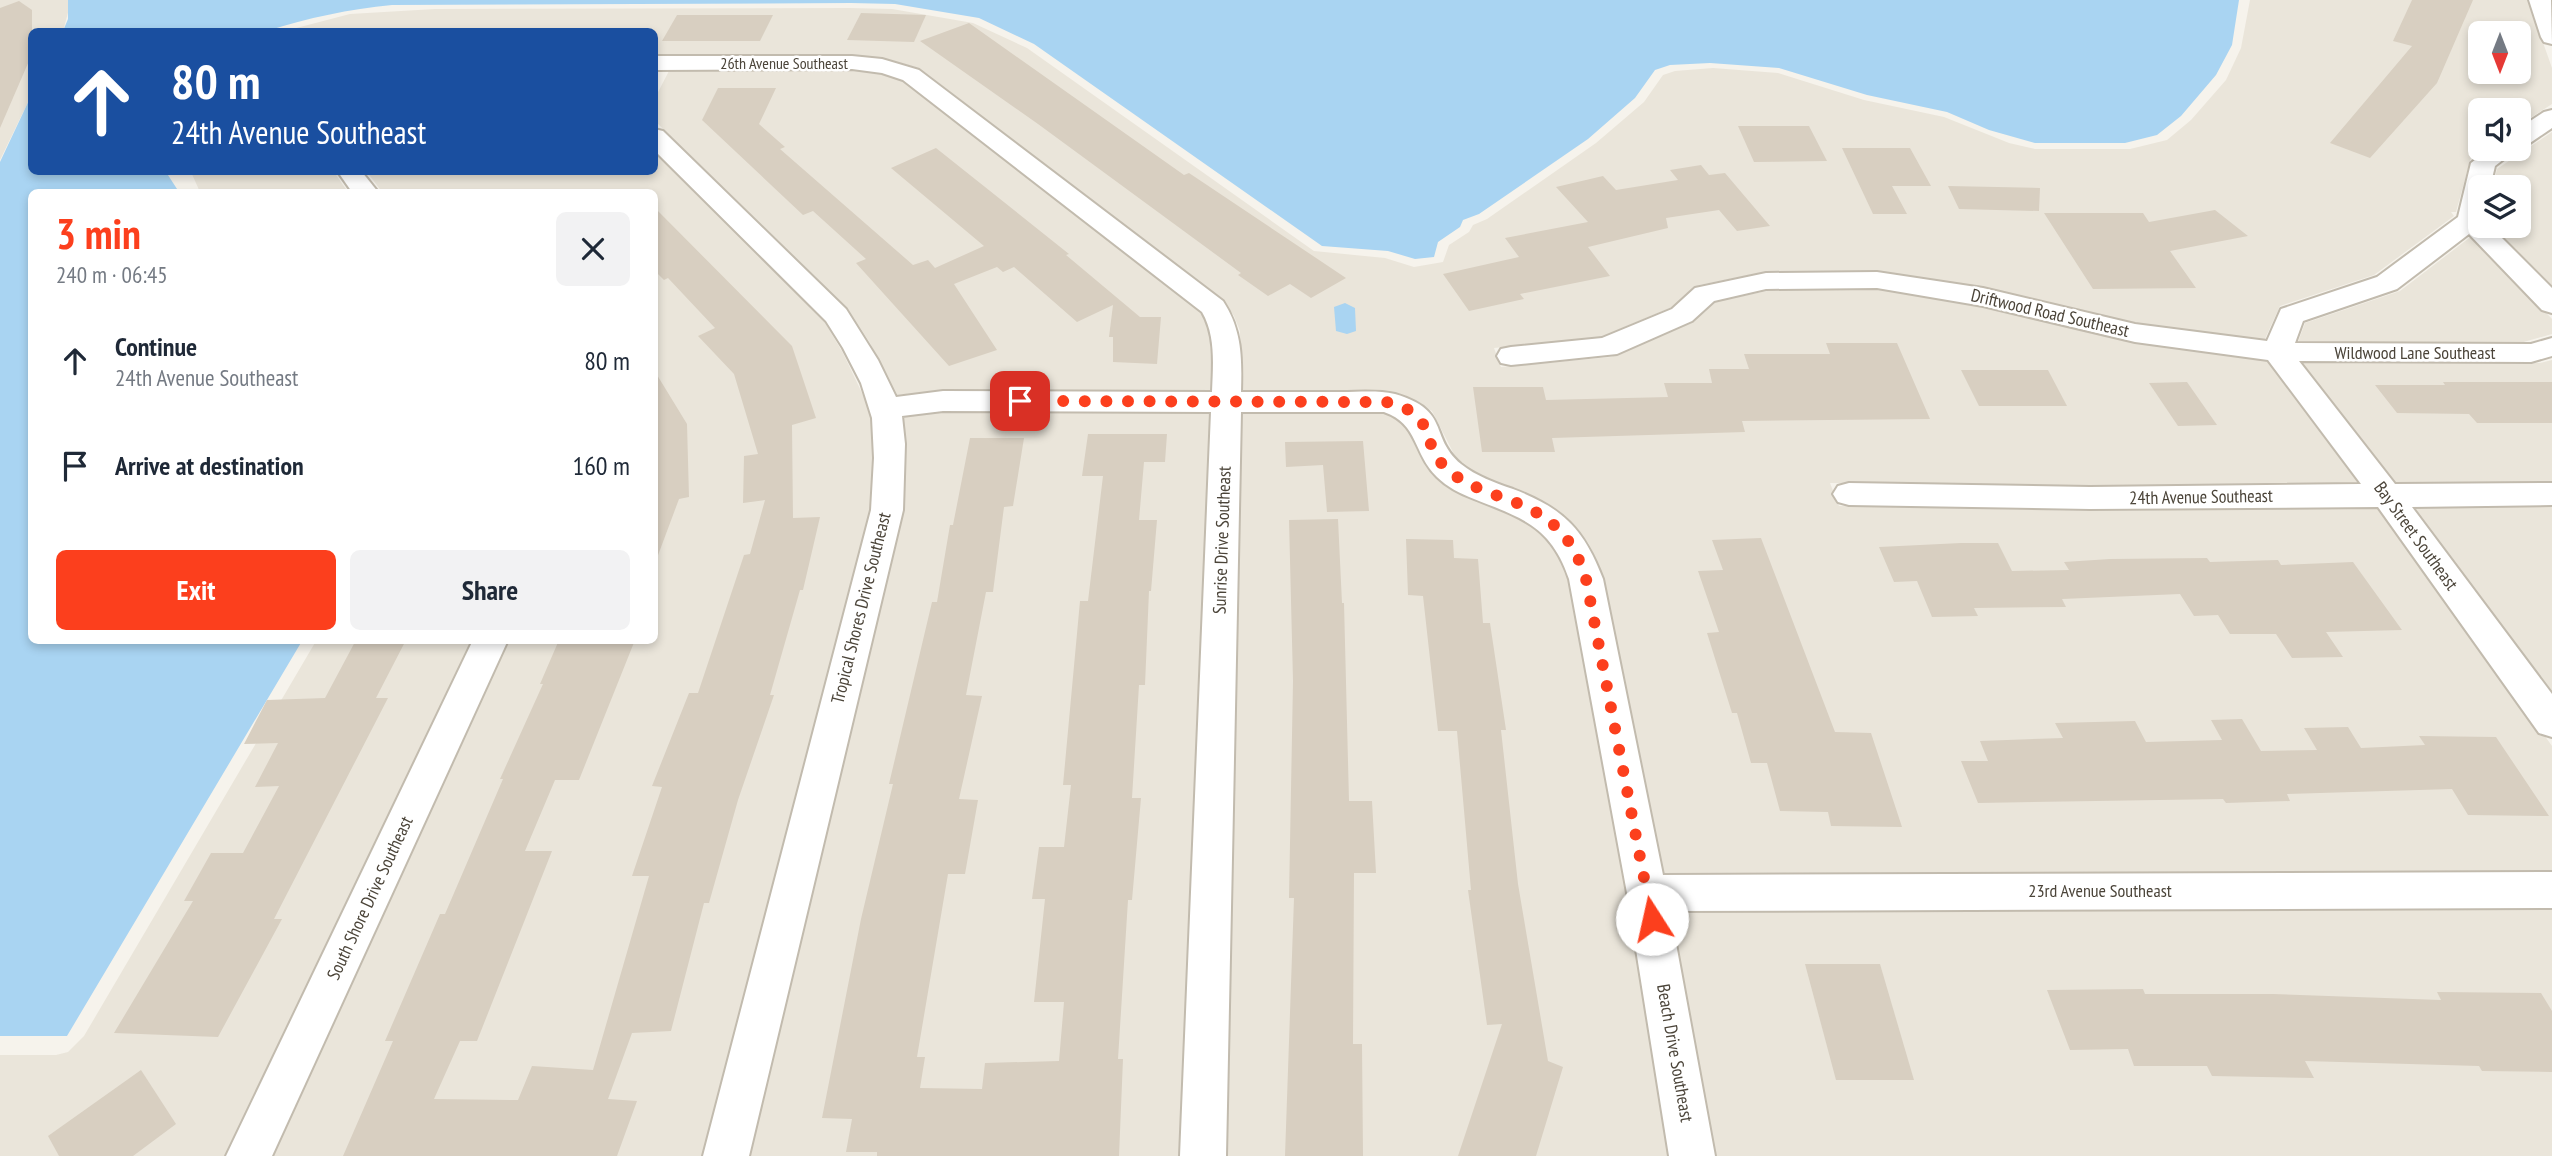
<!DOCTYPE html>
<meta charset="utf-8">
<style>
body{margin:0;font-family:"PT Sans Narrow",sans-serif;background:#f2f2f3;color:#1f2937;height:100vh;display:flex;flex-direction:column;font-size:26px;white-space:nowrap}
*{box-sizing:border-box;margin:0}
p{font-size:23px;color:#747a83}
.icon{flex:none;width:38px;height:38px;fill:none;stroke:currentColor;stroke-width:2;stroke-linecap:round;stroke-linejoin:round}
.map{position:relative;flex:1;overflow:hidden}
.details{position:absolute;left:28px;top:189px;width:630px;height:455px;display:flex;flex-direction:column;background:#fff;border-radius:10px;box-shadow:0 4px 10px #0003}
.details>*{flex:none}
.hud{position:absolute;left:28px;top:28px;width:630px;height:147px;border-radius:10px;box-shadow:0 4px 10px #0003;background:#1a4fa0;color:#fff;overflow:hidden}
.needle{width:46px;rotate:180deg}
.tools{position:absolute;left:2468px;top:21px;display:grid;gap:14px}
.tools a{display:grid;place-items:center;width:63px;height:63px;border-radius:10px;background:#fff;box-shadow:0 4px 10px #0003;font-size:35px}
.pin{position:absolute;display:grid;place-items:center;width:60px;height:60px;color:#fff;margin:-30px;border-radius:14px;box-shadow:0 4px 10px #0006}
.me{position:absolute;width:77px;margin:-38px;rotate:350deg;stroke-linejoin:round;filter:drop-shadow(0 0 5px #0008)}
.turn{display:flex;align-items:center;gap:24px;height:147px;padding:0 28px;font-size:32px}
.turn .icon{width:91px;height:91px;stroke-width:2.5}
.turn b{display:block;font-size:49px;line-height:60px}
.round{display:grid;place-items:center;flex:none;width:74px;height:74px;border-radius:10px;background:#f2f2f3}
.head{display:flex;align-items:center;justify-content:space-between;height:119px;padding:0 28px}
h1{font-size:42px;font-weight:700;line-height:52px;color:#fc3f1d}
.action{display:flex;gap:14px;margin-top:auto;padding:14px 28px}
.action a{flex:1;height:80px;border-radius:10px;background:#fc3f1d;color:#fff;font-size:28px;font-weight:700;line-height:80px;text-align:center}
.action a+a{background:#f2f2f3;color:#1f2937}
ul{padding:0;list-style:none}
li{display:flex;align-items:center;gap:21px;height:105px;padding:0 28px}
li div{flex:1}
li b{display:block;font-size:26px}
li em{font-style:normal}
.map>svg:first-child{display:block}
.residential{fill:#eae5da;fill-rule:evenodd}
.water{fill:#a9d4f2}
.building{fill:#d8cfc1}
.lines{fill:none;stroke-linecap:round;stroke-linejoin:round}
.street-casing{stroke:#c2bbae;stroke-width:4}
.street{fill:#fff;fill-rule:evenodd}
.route{stroke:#fc3f1d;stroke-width:12;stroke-dasharray:0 21.6}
.labels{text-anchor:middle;stroke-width:5;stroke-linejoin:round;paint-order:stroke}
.far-street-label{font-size:16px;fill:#4b4439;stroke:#fff}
.street-label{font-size:18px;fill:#4b4439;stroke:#fff}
</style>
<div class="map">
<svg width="2552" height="1156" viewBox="0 0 2552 1156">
<rect width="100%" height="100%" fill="#f6f3ec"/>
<g class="residential">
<path d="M0,0H68L69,9L63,31L32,32L31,96L0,160Z"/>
<path d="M2250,0H2528L2552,68V104L2518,126V110H2480V149H2483L2471,157L2456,212H2451L2454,216L2374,275L2280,306L2264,341L2133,324L1983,288L1873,272L1760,273L1699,285L1672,307L1601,337L1494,348L1501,367L1611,357L1691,323L1714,302L1772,290L1880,289L1983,305L2138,343L2269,360L2362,483L2084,486L1830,483L1839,506L2097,511L2380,507L2552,746V871L1662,873L1599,566L1589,544L1569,520L1539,499L1470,472L1458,462L1432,411L1407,396L1385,391L1240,392V331L1234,316L1223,301L926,73L915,67L887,59L655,57L654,32H281L350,14L435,9L849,8L892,9L973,23L1027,48L1314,251L1385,258L1414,267L1443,262L1449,245L1469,232L1473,225L1487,219L1596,143L1644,102L1663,75L1675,71L1713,68L1778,73L1864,100L1944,117L2009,143L2035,149H2130L2167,140L2191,120L2226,80L2241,48ZM2480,33H2518V72H2480Z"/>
<path d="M670,69H843L878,71L902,80L1202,313L1213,335L1212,392L946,390L896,395L870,343L848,309L655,121V98Z"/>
<path d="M2552,132V289L2488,226H2518V187H2493L2497,169Z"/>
<path d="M655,152L824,321L843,353L871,412L874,457L871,511L705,1156H271L507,641L654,640V192H382L367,172H654Z"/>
<path d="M191,172H334L348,192H200Z"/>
<path d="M2473,235L2552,319V334L2520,343L2298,342L2305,323L2400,291Z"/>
<path d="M2552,360V482H2391L2298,362L2540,363Z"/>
<path d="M941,411L1212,413L1181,1156H748L901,416Z"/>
<path d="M1241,413H1384L1398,416L1407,421L1435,476L1456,491L1526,520L1545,534L1562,555L1570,580L1628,893L1671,1156H1224Z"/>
<path d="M2552,506V699L2410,507Z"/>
<path d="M316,641H474L227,1156H0V1055H56L68,1052L84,1036Z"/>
<path d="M2552,909V1156H1714L1670,912Z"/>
</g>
<g class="water">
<path d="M68,0H2239L2232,45L2216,75L2181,116L2157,135L2125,143H2035L1989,130L1947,112L1867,95L1779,68L1710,63L1670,65L1655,70L1635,98L1588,139L1479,214L1463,220L1460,227L1438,242L1434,257L1415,259L1388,251L1322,246L1034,44L979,18L895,4L851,3L392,5C349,9 308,18 267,31H63L68,19Z"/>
<path d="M31,96L32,172H166L179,192H32V640L302,641L67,1036H0V162Z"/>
<path d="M1345,303L1355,308L1356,331L1347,334L1336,331L1334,307Z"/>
</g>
<g class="building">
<path d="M2412,0H2473L2437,83L2370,158L2330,143L2412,46L2393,41Z"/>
<path d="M19,1L32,10V54L0,128V8Z"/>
<path d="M861,13L926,15L914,42L847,40Z"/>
<path d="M677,15H773L760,41H662Z"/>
<path d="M969,23L1184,175L1189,173L1346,278L1311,298L1290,284L1268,296L1238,275L1241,273L1038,124L920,41Z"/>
<path d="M718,88H776L759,124L785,147L780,149L913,265L928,260L935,268L984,246L891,168L936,148L1069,254L1066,255L1140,317H1161L1157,364L1113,362V337H1109L1113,305L1077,322L1014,267L1003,272L997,267L954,284L997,350L949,366L856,263L866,259L813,211L803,215L702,120Z"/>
<path d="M1738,126H1809L1827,161L1754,162Z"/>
<path d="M1842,148H1910L1931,186H1892L1907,214H1873Z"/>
<path d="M1701,165L1709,175L1725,173L1770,226L1737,231L1719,210L1666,218L1668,228L1588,247L1610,276L1520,294L1524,299L1469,311L1443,274L1519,257L1505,238L1588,222L1556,187L1603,176L1616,190L1678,180L1670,170Z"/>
<path d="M1948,186L2040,188L2039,211L1959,209Z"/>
<path d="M654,207L792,346L816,418L792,425L793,518L820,517L803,590H800L770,695H774L738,800L709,903H704L671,1031L632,1033L608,1099L637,1101L617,1156H343L393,1041H385L440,914H445L503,779H500L543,684H540L559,640H635L579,780H555L525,851H552L477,1041H460L434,1099L518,1100L532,1066L593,1070L649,876H632L662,787L652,786L689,693H698L744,555L750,554L765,500L743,503L744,456L758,454L734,374L698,336L715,328L668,278L664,280L654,270Z"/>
<path d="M2215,210L2248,236L2170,251L2196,288L2093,289L2044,213H2143L2149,222Z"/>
<path d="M1826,343H1897L1930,419L1742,421L1745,432L1552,438L1555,452H1482L1473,387H1543L1546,400L1668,397L1664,383H1712L1709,369H1749L1744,354H1830Z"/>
<path d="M654,370L687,424L689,497L679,499L657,558L654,557Z"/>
<path d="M1961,370H2048L2067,406H1979Z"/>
<path d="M2187,382L2217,425L2178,426L2149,383Z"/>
<path d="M2443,382H2552V423H2477L2469,414L2397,413L2375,385H2445Z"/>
<path d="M1088,434H1167L1165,462H1144L1139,520H1157L1151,591H1149L1145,685H1139L1132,798H1141L1132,900H1128L1118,1059H1123L1119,1156H877V1152H846L852,1119L822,1118L861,919L893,784H889L932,602H937L950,525H953L970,438H1024L1013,506L1004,507L993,592H986L966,695L982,696L959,799L978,800L965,874H948L917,1057H925L920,1088L982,1089L985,1063L1059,1061L1064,1002H1034L1045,899H1032L1039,847H1064L1071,785H1063L1080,601H1088L1103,476H1082Z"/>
<path d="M1363,441L1369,511L1327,512L1323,465L1286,467L1285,442Z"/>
<path d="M1338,519L1342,603H1344L1349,801H1372L1376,873H1354L1353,1044H1362L1363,1156H1285L1294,898H1289L1293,681L1289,520Z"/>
<path d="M1761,538L1835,732L1871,733L1902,827L1831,826L1828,812L1780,811L1767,763H1751L1737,713H1732L1707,633L1719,632L1698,571L1723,570L1712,540Z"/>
<path d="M1406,539L1453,540L1454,558L1478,559L1483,623H1490L1506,730H1501L1518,884L1548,1061L1563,1067L1536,1156H1458L1502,1024L1487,1025L1468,890H1471L1457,731H1438L1423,596L1408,595Z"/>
<path d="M1961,543H1998L2012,571L2069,570L2064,562L2110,559L2207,558L2210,562L2278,560L2281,565L2353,562L2402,630L2326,632L2343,657L2292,658L2276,634H2230L2218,615L2194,616L2180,594L2062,599L2066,607L1974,608L1978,616L1932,617L1917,581L1894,582L1879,547Z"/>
<path d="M356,640H406L376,698H388L274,919H282L218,1037L114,1033L193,901H184L211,853H243L279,786L255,787L278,743L244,744L267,700L325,698Z"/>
<path d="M2242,719L2261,751L2317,750L2304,728L2348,727L2361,748L2425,745L2419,736L2496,737L2549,816L2468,815L2452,789L2287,794L2290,801L2226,803L2223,799L1978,803L1961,761H1988L1980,741L2063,738L2055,723L2135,721L2146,742L2222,740L2211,720Z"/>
<path d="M1805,964H1880L1914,1080H1836Z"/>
<path d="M2143,989L2145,994H2273L2441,1000L2437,992L2541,993L2552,1011V1072L2482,1071L2479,1066L2305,1061L2314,1078L2212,1076L2207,1066H2134L2128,1049L2070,1050L2047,990Z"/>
<path d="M141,1070L176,1124L133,1156H59L48,1136Z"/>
</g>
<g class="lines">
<g class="street-casing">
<g id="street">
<path d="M2529,0H2551L2552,44L2544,42L2541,37Z"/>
<path d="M654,56H852L882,59L919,70L1223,301C1242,330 1242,358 1241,392C1275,392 1308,392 1342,392C1359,392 1378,390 1395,394C1452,411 1428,436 1461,464C1476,476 1495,483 1513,489C1563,508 1584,529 1603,579L1663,875L2552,872V908L1670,911L1715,1156H1669L1627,893L1569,579C1551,526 1522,518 1474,499C1461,494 1447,487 1437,477C1413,454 1419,424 1384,412H1241L1226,1156H1180L1211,412L943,411L902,416L905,444L903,510L749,1156H703L871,510L874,458L872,418L861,383L843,348L826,321L654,150V129L663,131L846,309L878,360L896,397L943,391L1212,392C1213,365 1216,336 1202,312L903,80L882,73L852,69L654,70Z"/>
<path d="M2552,110V128L2527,145L2518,147V129L2544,112Z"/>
<path d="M2489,149H2517L2495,166L2490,187H2480V226H2490L2552,288V313L2542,310L2469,234L2397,289L2303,321L2295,343L2531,344L2552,338V356L2531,362L2299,361L2395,484L2552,483V505L2412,507L2552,694V737L2539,733L2378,507L2090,509L1849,505L1838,502L1833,494L1838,486L1849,483L2090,487L2361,484L2268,360L2135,342L1983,306L1877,288L1766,289L1714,301L1692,321L1617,354L1511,365L1501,363L1497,356L1501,349L1511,347L1602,338L1672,309L1695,288L1766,273L1877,272L1983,288L2135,324L2267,341L2281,309L2377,277L2458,217L2471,163Z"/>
<path d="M338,172H362L378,192H352Z"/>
<path d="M473,640H508L272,1156H226Z"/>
</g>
</g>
<use href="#street" class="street"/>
</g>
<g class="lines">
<path class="route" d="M1020,401L1386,402C1441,415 1417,442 1448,470C1463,483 1482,490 1501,497C1547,513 1571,531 1586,579L1652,919"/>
</g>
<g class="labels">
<g class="far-street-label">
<text x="784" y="69">26th Avenue Southeast</text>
</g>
<g class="street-label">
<text transform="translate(2050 313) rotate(13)" y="6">Driftwood Road Southeast</text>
<text x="2415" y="359">Wildwood Lane Southeast</text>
<text transform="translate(2201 497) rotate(-1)" y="6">24th Avenue Southeast</text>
<text transform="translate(2416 536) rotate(54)" y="6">Bay Street Southeast</text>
<text transform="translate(1222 540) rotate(-88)" y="6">Sunrise Drive Southeast</text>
<text transform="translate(861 608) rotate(-76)" y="6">Tropical Shores Drive Southeast</text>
<text x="2100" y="897">23rd Avenue Southeast</text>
<text transform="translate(370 898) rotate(-65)" y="6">South Shore Drive Southeast</text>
<text transform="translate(1675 1053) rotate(80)" y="6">Beach Drive Southeast</text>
</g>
</g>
</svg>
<div class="tools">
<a><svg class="needle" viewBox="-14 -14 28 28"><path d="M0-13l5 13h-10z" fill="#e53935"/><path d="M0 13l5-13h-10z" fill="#747a83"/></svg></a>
<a><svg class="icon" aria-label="sound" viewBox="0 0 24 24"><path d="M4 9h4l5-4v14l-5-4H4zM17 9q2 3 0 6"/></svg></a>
<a><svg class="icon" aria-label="layers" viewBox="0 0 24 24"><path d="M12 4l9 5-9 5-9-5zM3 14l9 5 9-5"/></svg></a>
</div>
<div class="pin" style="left:1020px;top:401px;background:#d93025"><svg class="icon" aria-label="arrive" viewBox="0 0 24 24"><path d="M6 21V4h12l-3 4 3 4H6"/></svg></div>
<svg class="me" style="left:1652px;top:919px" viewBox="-20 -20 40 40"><circle r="19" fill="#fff"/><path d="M0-13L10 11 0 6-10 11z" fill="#fc3f1d"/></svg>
<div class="hud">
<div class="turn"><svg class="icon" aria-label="ahead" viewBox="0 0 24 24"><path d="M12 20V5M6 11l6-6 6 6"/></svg><div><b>80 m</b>24th Avenue Southeast</div></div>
</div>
<section class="details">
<div class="head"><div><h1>3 min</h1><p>240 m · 06:45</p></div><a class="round"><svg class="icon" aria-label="close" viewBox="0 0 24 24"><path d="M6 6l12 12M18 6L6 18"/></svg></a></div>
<ul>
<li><svg class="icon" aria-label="ahead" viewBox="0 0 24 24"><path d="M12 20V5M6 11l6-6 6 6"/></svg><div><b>Continue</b><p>24th Avenue Southeast</p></div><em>80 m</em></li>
<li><svg class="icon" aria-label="arrive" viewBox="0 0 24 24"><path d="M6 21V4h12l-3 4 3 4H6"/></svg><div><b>Arrive at destination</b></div><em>160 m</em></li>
</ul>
<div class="action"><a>Exit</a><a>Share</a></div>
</section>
</div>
